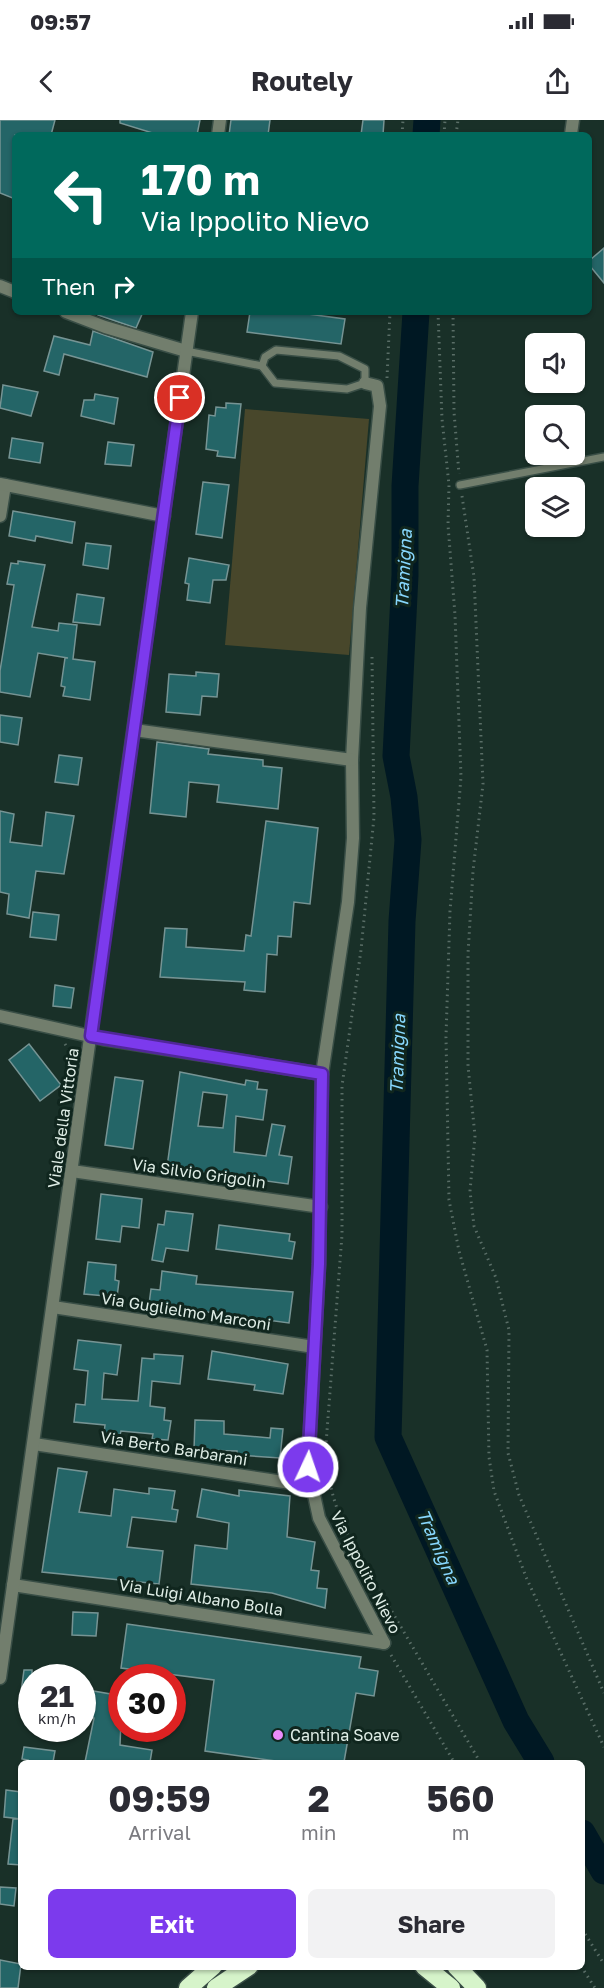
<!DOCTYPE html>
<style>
body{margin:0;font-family:"Golos Text",sans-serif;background:#f2f2f3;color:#2b2b33;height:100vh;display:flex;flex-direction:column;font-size:22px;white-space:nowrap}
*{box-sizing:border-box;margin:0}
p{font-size:20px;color:#7c7c81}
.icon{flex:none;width:33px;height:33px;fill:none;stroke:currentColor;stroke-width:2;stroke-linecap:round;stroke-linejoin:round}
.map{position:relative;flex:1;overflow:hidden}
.details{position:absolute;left:18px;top:1640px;width:567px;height:210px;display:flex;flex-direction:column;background:#fff;border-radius:9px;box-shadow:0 2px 4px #0004}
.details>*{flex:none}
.top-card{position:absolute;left:12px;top:12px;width:580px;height:183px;border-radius:9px;box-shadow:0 2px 4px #0004;background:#00695c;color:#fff;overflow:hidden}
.buttons{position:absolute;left:525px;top:213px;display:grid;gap:12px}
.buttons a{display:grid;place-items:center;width:60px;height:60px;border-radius:9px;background:#fff;box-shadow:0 2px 4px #0004;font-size:30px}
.speed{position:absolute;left:18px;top:1544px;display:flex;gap:12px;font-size:30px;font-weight:700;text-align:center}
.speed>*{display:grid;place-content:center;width:78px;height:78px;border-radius:50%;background:#fff;box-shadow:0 2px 4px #0004;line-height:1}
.speed small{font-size:15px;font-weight:400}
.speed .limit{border:9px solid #d22;background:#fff;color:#111}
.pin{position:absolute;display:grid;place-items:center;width:51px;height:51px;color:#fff;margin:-26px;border:3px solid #fff;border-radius:50%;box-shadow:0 2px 6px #0007}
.me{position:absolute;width:66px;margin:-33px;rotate:3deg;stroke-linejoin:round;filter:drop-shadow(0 0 4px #0008)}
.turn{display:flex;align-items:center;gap:21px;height:126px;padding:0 30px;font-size:27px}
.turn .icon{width:78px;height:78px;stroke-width:2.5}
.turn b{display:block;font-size:42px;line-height:51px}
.then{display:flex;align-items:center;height:57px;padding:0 30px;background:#0003;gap:12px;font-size:22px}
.eta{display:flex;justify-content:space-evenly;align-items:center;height:102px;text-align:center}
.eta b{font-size:36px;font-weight:700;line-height:42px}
.action{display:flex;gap:12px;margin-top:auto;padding:12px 30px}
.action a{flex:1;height:69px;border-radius:9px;background:#7c3aed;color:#fff;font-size:24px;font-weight:700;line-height:69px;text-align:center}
.action a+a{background:#f2f2f3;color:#2b2b33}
.status{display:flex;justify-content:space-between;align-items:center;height:42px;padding:0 30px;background:#fff;direction:ltr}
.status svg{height:16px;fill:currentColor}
header{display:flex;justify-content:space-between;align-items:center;height:78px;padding:0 30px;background:#fff;font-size:27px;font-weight:700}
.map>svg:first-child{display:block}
.green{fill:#48472b}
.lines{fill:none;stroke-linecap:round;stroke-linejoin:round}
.river{stroke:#001823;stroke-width:27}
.building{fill:#246567;stroke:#769494;stroke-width:1.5;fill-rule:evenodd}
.service-casing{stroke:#394e46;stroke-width:10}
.minor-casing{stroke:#394e46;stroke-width:15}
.tertiary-casing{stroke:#394e46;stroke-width:15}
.motorway-casing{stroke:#394e46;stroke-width:21}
.path{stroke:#5a6e67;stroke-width:3;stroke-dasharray:1.5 4.5;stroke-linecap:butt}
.service{stroke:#727e6d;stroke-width:7}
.minor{stroke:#727e6d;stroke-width:12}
.tertiary{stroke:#727e6d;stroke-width:12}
.motorway{stroke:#d6f4ca;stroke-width:18}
.route-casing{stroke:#51269a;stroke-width:15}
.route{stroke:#7c3aed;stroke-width:10}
.poi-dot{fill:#ec8cfb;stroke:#10261e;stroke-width:2}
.labels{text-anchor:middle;stroke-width:6;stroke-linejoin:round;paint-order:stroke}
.street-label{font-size:16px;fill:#dfede6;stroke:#10261e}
.poi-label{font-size:16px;fill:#dfede6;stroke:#10261e;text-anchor:start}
.water-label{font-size:18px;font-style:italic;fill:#87d7fd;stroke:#10261e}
</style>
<div class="status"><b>09:57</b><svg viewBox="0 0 49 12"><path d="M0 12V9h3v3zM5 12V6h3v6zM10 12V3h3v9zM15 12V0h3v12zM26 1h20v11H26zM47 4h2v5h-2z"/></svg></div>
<header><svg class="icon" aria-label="back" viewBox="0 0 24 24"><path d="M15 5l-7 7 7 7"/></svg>Routely<svg class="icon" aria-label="share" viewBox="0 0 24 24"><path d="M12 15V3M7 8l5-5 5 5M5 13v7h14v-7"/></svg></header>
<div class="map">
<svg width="604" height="1868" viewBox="0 0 604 1868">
<rect width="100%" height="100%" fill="#193028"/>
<path class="green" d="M245,289L369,299L349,535L225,525Z"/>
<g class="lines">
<g class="river">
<path d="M426,15L427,0"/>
<path d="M416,192L405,366V455L396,636L404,677L408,720L402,801L388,1317L516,1601L541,1642"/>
<path d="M582,1713L604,1751"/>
</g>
</g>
<g class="building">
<path d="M0,0H55L51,15H15V79L0,73Z"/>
<path d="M120,0H200L197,15H159L120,3Z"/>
<path d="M231,0H270L268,15H229Z"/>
<path d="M363,0H384L383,15H361Z"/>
<path d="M604,128V163L590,146V140Z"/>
<path d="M99,192H143L136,208L98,195Z"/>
<path d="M250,192H293L345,199L341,224L247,212Z"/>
<path d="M93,211L153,232L147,257L64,234L59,255L44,251L54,216L90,225Z"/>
<path d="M3,265L38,272L31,296L0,288Z"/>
<path d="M95,274L118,278L114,304L81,296L84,280H94Z"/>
<path d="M226,283L241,284L235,338L217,336L218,331L206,329L209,295L215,296L216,287L226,288Z"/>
<path d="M12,318L43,323L40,343L9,338Z"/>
<path d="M108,322L134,325L131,346L105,344Z"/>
<path d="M203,362L229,365L222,418L196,414Z"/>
<path d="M13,391L75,402L72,423L36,416L35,421L9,416Z"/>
<path d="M86,423L111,426L108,449L83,445Z"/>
<path d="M189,438L229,445L226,460H213L210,483L187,480L189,464L185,463Z"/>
<path d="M18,441L45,445L32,507L58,511L59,503L77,505L73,539L95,542L90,580L63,576L65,567L61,566L65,538H68L38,533L30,577L0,572V551L14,465L7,464L11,443L18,444Z"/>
<path d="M77,474L104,478L100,505L73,502Z"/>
<path d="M196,552L219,554L217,577L202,576L200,595L166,592L169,554L196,556Z"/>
<path d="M0,595L22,598L18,625L0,622Z"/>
<path d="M157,622L209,629L208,634L263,640V646L282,648L278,689L217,682L219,665L189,662L186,697L150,693Z"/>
<path d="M59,635L82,638L78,665L55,662Z"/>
<path d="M0,691L14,694L10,722L42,726L46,692L74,696L64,754L36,751L29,798L7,794L9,774L0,772Z"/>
<path d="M266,701L318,708L310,784L294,782L291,817L278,816L277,835L267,834L265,872L244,870L245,862L160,857L165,808L187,809L186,827L244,831L246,815L251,816Z"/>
<path d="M33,792L59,795L56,820L30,817Z"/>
<path d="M55,865L74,868L71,888L53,886Z"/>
<path d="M29,924L61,965L40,981L9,940Z"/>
<path d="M180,952L245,965L246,960L258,962L257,969L267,970L263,1000L236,996L234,1032L266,1036L272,1004L285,1006L279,1035L292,1037L288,1064L167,1047ZM203,972L227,975L223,1008L198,1006Z"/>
<path d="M115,957L143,961L133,1029L105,1025Z"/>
<path d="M101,1074L142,1079L139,1108L122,1106L120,1122L96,1119Z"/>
<path d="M166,1091L193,1094L188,1131L166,1128L163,1142L152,1140L158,1104L164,1105Z"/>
<path d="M219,1105L290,1114L289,1121L295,1122L292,1139L216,1129Z"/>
<path d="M88,1142L116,1145L115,1160L119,1161L117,1177L84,1174Z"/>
<path d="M162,1151L197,1156L196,1164L293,1172L289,1203L149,1184L151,1169L160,1170Z"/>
<path d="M78,1220L121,1225L117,1255L104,1253L102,1279L138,1281L142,1238L154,1239V1234L183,1236L180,1264L152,1261L150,1286L165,1288L164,1300L171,1301L168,1320L152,1319L153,1314L121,1311L120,1315L104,1313L105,1305L74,1302L76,1284L85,1285L88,1251L74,1249Z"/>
<path d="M212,1231L288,1244L283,1274L254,1270L255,1265L208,1259Z"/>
<path d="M195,1300L224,1301V1314L270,1318L271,1308L283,1309L280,1338L237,1335V1331L194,1330Z"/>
<path d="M58,1348L87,1352L79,1392L111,1396L114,1369L149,1374V1368L175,1371L172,1389L178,1390L176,1402L132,1397L127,1427L163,1431L159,1464L42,1452Z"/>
<path d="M202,1369L239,1376V1370L290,1376L287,1417L315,1422L311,1450L319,1451L317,1468L327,1469L325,1488L272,1473L191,1464L195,1425L227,1429L229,1403L197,1397Z"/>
<path d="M73,1492L98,1493L96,1516L72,1515Z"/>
<path d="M127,1504L361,1537L359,1548L378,1551L374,1576L356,1573L344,1642H283L205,1631L214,1560L121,1548Z"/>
<path d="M24,1550H32V1589L19,1587Z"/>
<path d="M82,1569L122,1576L120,1625L152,1630L150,1642H85L94,1598L82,1596Z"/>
<path d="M24,1627L55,1631L53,1642H27L28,1640L22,1639Z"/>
<path d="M6,1670L21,1672V1699L4,1697Z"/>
<path d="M13,1699H21V1745L8,1744Z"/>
<path d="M0,1767L16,1768L14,1786L0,1784Z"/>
<path d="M0,1840L21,1844L18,1868H0Z"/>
</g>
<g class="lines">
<g class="service-casing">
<g id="service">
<path d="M276,230L339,236L365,249V263L347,269L275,263L262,246L265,237Z"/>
<path d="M186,231L262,246"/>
<path d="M460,365L604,337"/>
</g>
</g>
<g class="minor-casing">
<g id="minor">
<path d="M571,14L573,0"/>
<path d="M0,166L15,172"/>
<path d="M66,192L105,207L186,231"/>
<path d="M365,263L377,266L380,286L360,488L352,640L353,718L348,782L322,954L319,1144L308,1347L319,1398L384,1523"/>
<path d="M0,396L5,365"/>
<path d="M134,610L352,640"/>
<path d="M0,896L103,919L322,954"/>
<path d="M72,1051L321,1087"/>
<path d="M53,1187L314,1227"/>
<path d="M34,1324L310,1366"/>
<path d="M13,1465L384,1523"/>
</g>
</g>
<g class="tertiary-casing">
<g id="tertiary">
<path d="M218,15L220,0"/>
<path d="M0,364L164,396"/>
<path d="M0,1558L192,192"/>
</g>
</g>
<g class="motorway-casing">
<g id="motorway">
<path d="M424,1846L451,1868"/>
<path d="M456,1846L477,1868"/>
<path d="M188,1868L213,1846"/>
<path d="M216,1868L249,1846"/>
</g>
</g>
<g class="path">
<path d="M402,15L403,0"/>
<path d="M444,15L445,0"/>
<path d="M456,15L458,0"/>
<path d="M438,192L442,299L449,365L448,405L455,495L461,657L450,791L446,917L449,1080L459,1131L487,1230L489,1337L494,1371L526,1457L604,1627"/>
<path d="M453,192L454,292L459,354"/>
<path d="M387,258L390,192"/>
<path d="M462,376L474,457L483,664L473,751L468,834V946L475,1016L470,1071L474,1106L496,1158L509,1210L508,1333L519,1375L604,1573"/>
<path d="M372,537L374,697L361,830L342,966V1115L326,1324C327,1362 334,1385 350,1420L480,1642"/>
<path d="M65,924L73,936"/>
<path d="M391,1535L454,1642"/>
<path d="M582,1809L604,1844"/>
<path d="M581,1846L595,1868"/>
</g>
<use href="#service" class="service"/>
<use href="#minor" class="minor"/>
<use href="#tertiary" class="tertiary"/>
<use href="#motorway" class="motorway"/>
</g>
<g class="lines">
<g class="route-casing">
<path id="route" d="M180,278L91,916L322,954L319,1144L308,1347"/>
</g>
<use href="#route" class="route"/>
</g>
<circle class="poi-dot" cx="278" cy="1615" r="6"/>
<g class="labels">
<g class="street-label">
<text transform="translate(63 998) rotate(-82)" y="6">Viale della Vittoria</text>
<text transform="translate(199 1053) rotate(8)" y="6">Via Silvio Grigolin</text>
<text transform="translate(186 1191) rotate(9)" y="6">Via Guglielmo Marconi</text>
<text transform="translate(174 1328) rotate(9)" y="6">Via Berto Barbarani</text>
<text transform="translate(366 1452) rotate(63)" y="6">Via Ippolito Nievo</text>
<text transform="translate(201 1477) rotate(9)" y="6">Via Luigi Albano Bolla</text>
</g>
<g class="poi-label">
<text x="290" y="1621">Cantina Soave</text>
</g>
<g class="water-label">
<text transform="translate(404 449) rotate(-87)" y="6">Tramigna</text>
<text transform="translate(398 934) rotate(-88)" y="6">Tramigna</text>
<text transform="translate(438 1427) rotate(66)" y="6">Tramigna</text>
</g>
</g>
</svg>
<div class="buttons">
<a><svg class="icon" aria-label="sound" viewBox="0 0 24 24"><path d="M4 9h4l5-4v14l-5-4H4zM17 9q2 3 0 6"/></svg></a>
<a><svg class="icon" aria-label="search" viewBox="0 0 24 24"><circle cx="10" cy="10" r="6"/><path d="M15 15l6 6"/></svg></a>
<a><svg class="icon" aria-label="layers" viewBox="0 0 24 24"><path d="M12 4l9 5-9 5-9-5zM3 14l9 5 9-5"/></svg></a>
</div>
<div class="speed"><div>21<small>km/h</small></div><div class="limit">30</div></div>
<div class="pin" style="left:180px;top:278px;background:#d93025"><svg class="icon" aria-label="arrive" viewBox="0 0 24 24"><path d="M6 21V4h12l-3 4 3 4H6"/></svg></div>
<svg class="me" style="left:308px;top:1347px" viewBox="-20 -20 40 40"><circle r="17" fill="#7c3aed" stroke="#fff" stroke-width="3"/><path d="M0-11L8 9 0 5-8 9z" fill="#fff"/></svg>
<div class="top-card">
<div class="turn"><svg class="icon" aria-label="left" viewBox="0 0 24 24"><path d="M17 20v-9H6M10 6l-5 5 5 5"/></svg><div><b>170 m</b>Via Ippolito Nievo</div></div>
<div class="then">Then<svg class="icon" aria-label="right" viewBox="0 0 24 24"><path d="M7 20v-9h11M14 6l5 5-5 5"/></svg></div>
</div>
<section class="details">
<div class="eta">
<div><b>09:59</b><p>Arrival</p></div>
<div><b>2</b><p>min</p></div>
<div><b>560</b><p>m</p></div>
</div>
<div class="action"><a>Exit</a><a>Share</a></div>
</section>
</div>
